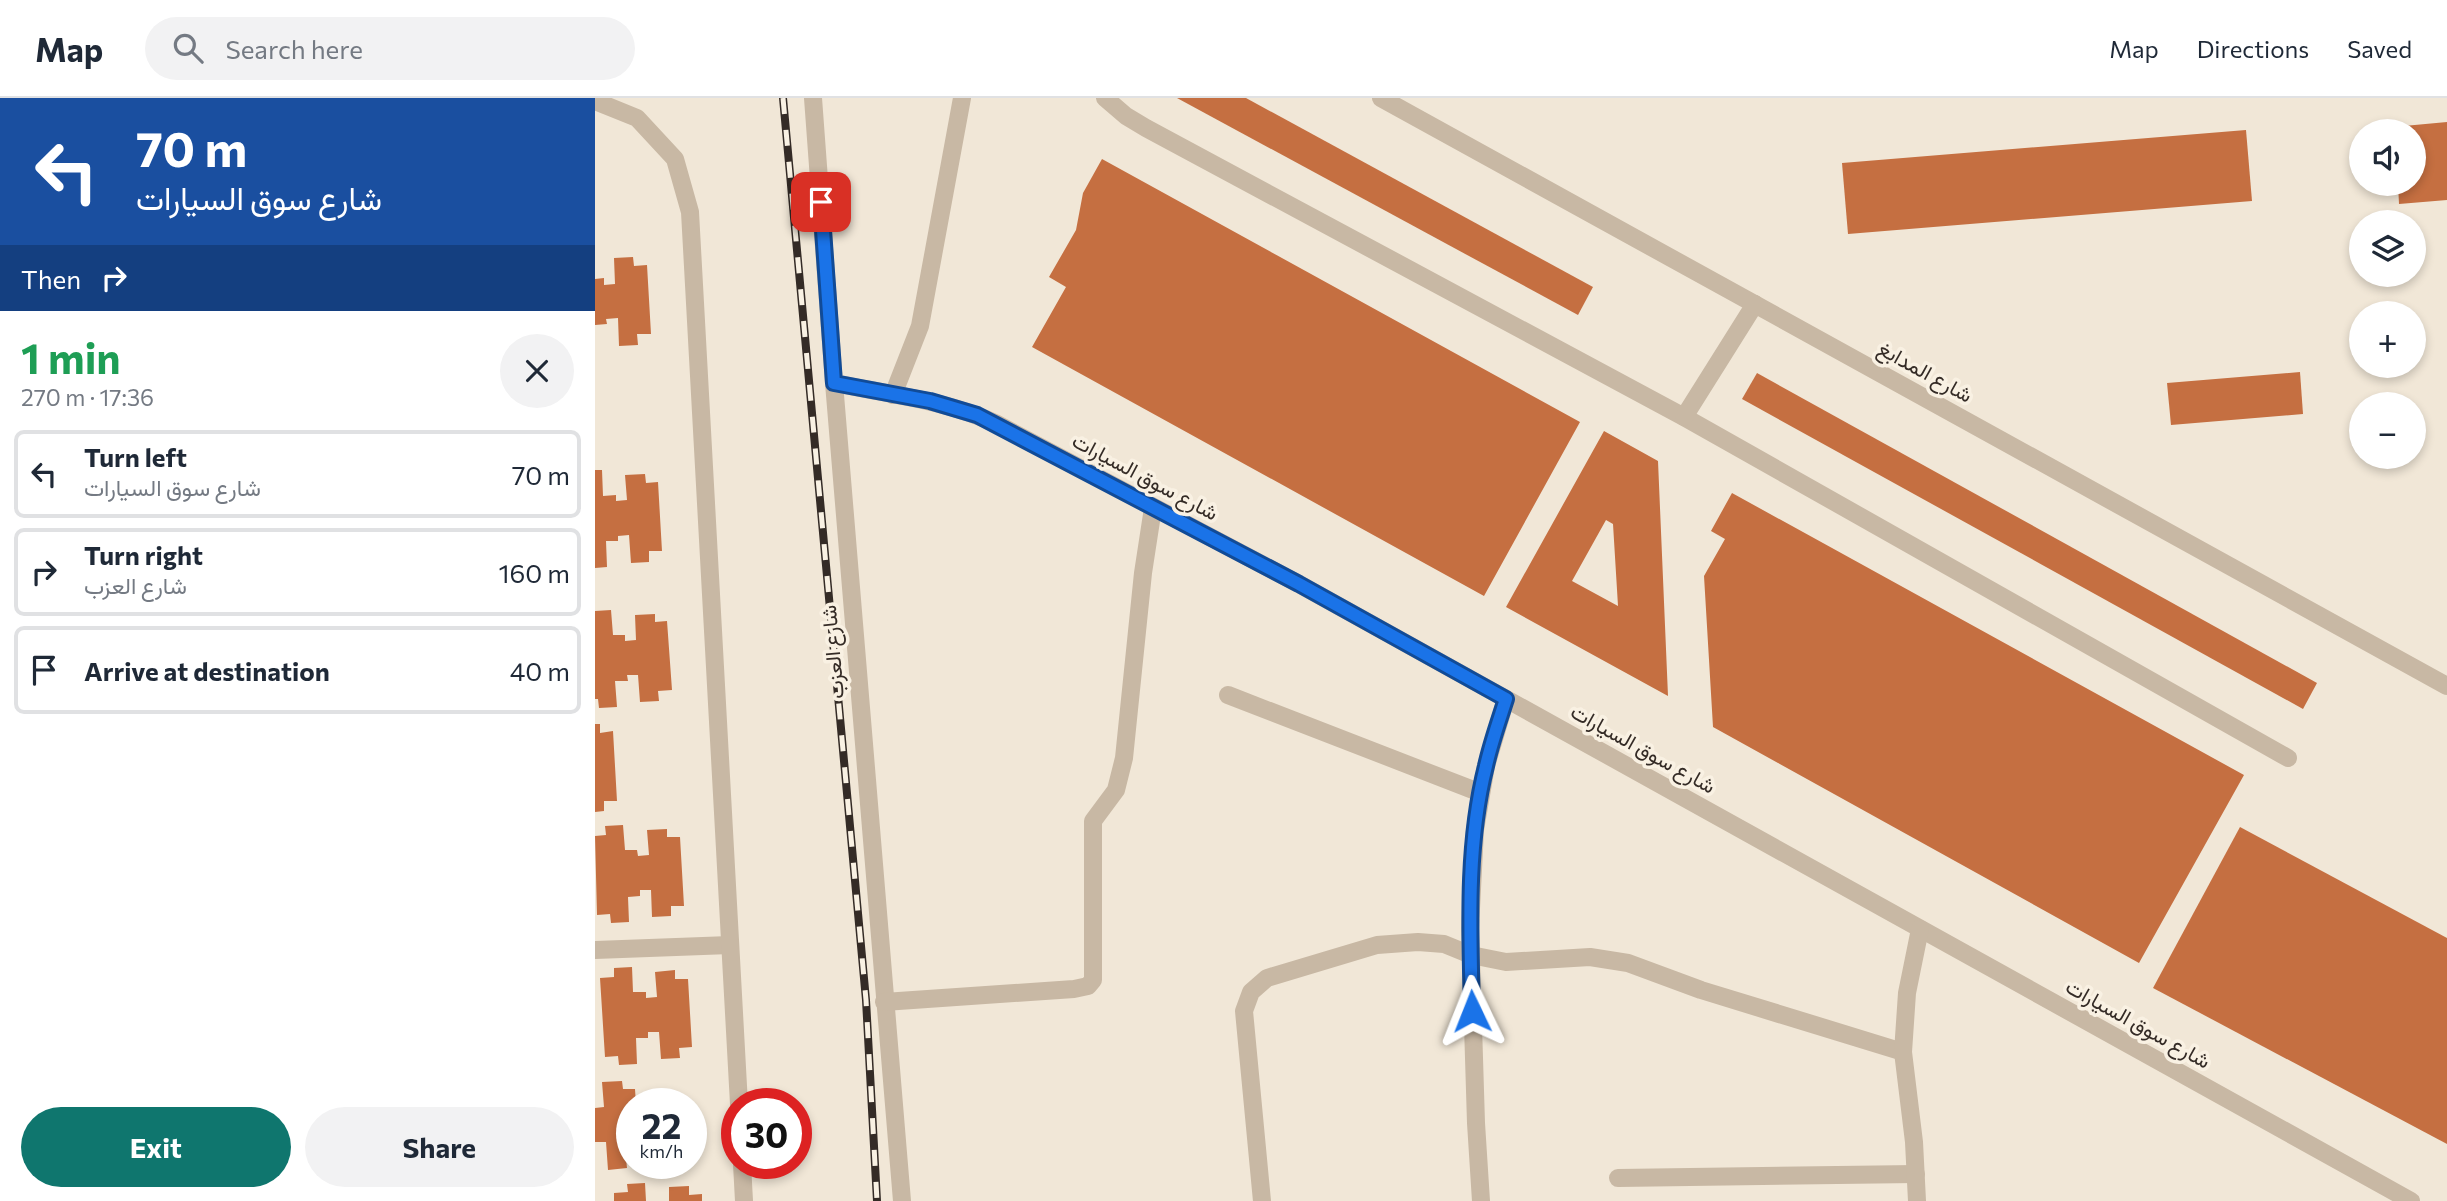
<!DOCTYPE html>
<meta charset="utf-8">
<style>
body{margin:0;font-family:Commissioner,Vazirmatn,sans-serif;background:#f2f2f3;color:#1f2937;height:100vh;display:flex;flex-direction:column;font-size:26px;white-space:nowrap}
*{box-sizing:border-box;margin:0}
p{font-size:23px;color:#747a83}
.icon{flex:none;width:38px;height:38px;fill:none;stroke:currentColor;stroke-width:2;stroke-linecap:round;stroke-linejoin:round}
.map{position:relative;flex:1;overflow:hidden}
.side{display:flex;flex-direction:column;background:#fff;width:595px}
.side>*{flex:none}
.top-card{background:#1a4fa0;color:#fff;overflow:hidden}
.controls{position:absolute;left:1754px;top:21px;display:grid;gap:14px}
.controls a{display:grid;place-items:center;width:77px;height:77px;border-radius:50%;background:#fff;box-shadow:0 4px 10px #0003;font-size:35px}
.speed{position:absolute;left:21px;top:990px;display:flex;gap:14px;font-size:35px;font-weight:700;text-align:center}
.speed>*{display:grid;place-content:center;width:91px;height:91px;border-radius:50%;background:#fff;box-shadow:0 4px 10px #0003;line-height:1}
.speed small{font-size:18px;font-weight:400}
.speed .limit{border:10px solid #d22;background:#fff;color:#111}
.pin{position:absolute;display:grid;place-items:center;width:60px;height:60px;color:#fff;margin:-30px;border-radius:14px;box-shadow:0 4px 10px #0006}
.me{position:absolute;width:77px;margin:-38px;rotate:358deg;stroke-linejoin:round;filter:drop-shadow(0 0 5px #0008)}
.turn{display:flex;align-items:center;gap:24px;height:147px;padding:0 21px;font-size:32px}
.turn .icon{width:91px;height:91px;stroke-width:2.5}
.turn b{display:block;font-size:49px;line-height:60px}
.then{display:flex;align-items:center;height:66px;padding:0 21px;background:#0003;gap:14px;font-size:26px}
.round{display:grid;place-items:center;flex:none;width:74px;height:74px;border-radius:37px;background:#f2f2f3}
.overview{display:flex;align-items:center;justify-content:space-between;height:119px;padding:0 21px}
h1{font-size:42px;font-weight:700;line-height:52px;color:#1e9e55}
.action{display:flex;gap:14px;margin-top:auto;padding:14px 21px}
.action a{flex:1;height:80px;border-radius:42px;background:#0f766e;color:#fff;font-size:28px;font-weight:700;line-height:80px;text-align:center}
.action a+a{background:#f2f2f3;color:#1f2937}
ul{padding:0;list-style:none}
li{display:flex;align-items:center;gap:21px;height:88px;margin:0 14px 10px;padding:0 7px;border:4px solid #e0e1e3;border-radius:10px}
li div{flex:1}
li b{display:block;font-size:26px}
li em{font-style:normal}
header{display:flex;align-items:center;gap:42px;box-sizing:border-box;height:98px;padding:0 35px;background:#fff;border-bottom:2px solid #e0e1e3}
header strong{font-size:33px}
nav{display:flex;gap:38px;margin-inline-start:auto;font-size:24px}
.search{width:490px;height:63px;background:#f2f2f3;display:flex;align-items:center;gap:18px;box-sizing:border-box;padding:0 24px;border-radius:38px;color:#747a83;font-size:26px}
main{display:flex;flex:1;min-height:0}
.map>svg:first-child{display:block}
.building{fill:#c56f41;fill-rule:evenodd}
.lines{fill:none;stroke-linecap:round;stroke-linejoin:round}
.service{stroke:#c8b8a4;stroke-width:18}
.minor{stroke:#c8b8a4;stroke-width:18}
.rail-casing{stroke:#342b26;stroke-width:8}
.rail{stroke:#f9f1e3;stroke-width:5;stroke-dasharray:16;stroke-linecap:butt}
.route-casing{stroke:#114b97;stroke-width:18}
.route{stroke:#1a73e8;stroke-width:12}
.labels{text-anchor:middle;stroke-width:7;stroke-linejoin:round;paint-order:stroke}
.street-label{font-size:21px;fill:#342b26;stroke:#f9f1e3}
</style>
<header>
<strong>Map</strong>
<div class="search"><svg class="icon" aria-label="search" viewBox="0 0 24 24"><circle cx="10" cy="10" r="6"/><path d="M15 15l6 6"/></svg>Search here</div>
<nav><a>Map</a><a>Directions</a><a>Saved</a></nav>
</header>
<main>
<section class="side">
<div class="top-card">
<div class="turn"><svg class="icon" aria-label="left" viewBox="0 0 24 24"><path d="M17 20v-9H6M10 6l-5 5 5 5"/></svg><div><b>70 m</b>شارع سوق السيارات</div></div>
<div class="then">Then<svg class="icon" aria-label="right" viewBox="0 0 24 24"><path d="M7 20v-9h11M14 6l5 5-5 5"/></svg></div>
</div>
<div class="overview"><div><h1>1 min</h1><p>270 m · 17:36</p></div><a class="round"><svg class="icon" aria-label="close" viewBox="0 0 24 24"><path d="M6 6l12 12M18 6L6 18"/></svg></a></div>
<ul>
<li><svg class="icon" aria-label="left" viewBox="0 0 24 24"><path d="M17 20v-9H6M10 6l-5 5 5 5"/></svg><div><b>Turn left</b><p>شارع سوق السيارات</p></div><em>70 m</em></li>
<li><svg class="icon" aria-label="right" viewBox="0 0 24 24"><path d="M7 20v-9h11M14 6l5 5-5 5"/></svg><div><b>Turn right</b><p>شارع العزب</p></div><em>160 m</em></li>
<li><svg class="icon" aria-label="arrive" viewBox="0 0 24 24"><path d="M6 21V4h12l-3 4 3 4H6"/></svg><div><b>Arrive at destination</b></div><em>40 m</em></li>
</ul>
<div class="action"><a>Exit</a><a>Share</a></div>
</section>
<div class="map">
<svg width="1852" height="1103" viewBox="0 0 1852 1103">
<rect width="100%" height="100%" fill="#f1e7d7"/>
<g class="building">
<path d="M582,0H651L998,189L983,217Z"/>
<path d="M1852,24V102L1804,106L1803,86H1818V33H1798V29Z"/>
<path d="M1651,32L1657,103L1253,136L1247,65Z"/>
<path d="M507,61L985,324L889,498L437,249L471,189L454,179L481,132L488,95Z"/>
<path d="M38,159L39,168L52,167L56,236H42L43,247L24,248L23,220L11,221L12,226L0,227V181L9,180V187L20,186L19,160Z"/>
<path d="M1705,274L1708,316L1576,327L1572,285Z"/>
<path d="M1162,275L1722,585L1708,611L1147,301Z"/>
<path d="M1009,333L1063,363L1073,598L911,509ZM1011,422L1018,426L1023,508L977,483Z"/>
<path d="M0,372H7L8,398L21,397V403L32,402L30,377L50,376L51,385L63,384L67,453H54V464L36,465L34,437L23,438V443H11L12,469L0,470Z"/>
<path d="M1137,395L1649,677L1544,865L1118,629L1109,478L1130,441L1116,433Z"/>
<path d="M16,512L18,537H30V543L41,542L40,517L60,516V524L72,523L77,592L63,593L64,603L45,604L43,577H32L33,583H20L22,609L4,610L3,601H0V513Z"/>
<path d="M0,626H5V635L18,633L22,703H9V713L0,714Z"/>
<path d="M28,727L30,752H42L43,758L54,757L52,732L72,731V739H85L89,808H76V818L57,819L56,792H45V798L33,799L34,824L16,825L15,816L2,817L0,738L11,737L10,728Z"/>
<path d="M1645,729L1852,840V1046L1558,890Z"/>
<path d="M37,869L38,894H51V900L62,899L60,874L80,872V881H93L97,949L84,950L85,960L66,961L64,934H53V940H41L42,966L24,967L23,958L10,959L5,880L19,879V870Z"/>
<path d="M27,983L28,991H40L41,1006H37V1060H31L32,1070L13,1072L11,1044H0V1010L9,1009L7,984Z"/>
<path d="M50,1085L51,1103H19V1095L33,1094L32,1086Z"/>
<path d="M94,1088V1097L107,1096V1103H74V1089Z"/>
</g>
<g class="lines">
<g class="service">
<path d="M510,0L531,18L551,30L1089,319L1693,660"/>
<path d="M1089,319L1160,206"/>
<path d="M0,852L135,847"/>
</g>
<g class="minor">
<path d="M218,0L239,285L307,1103"/>
<path d="M786,0L1852,588"/>
<path d="M0,3L42,20L80,61L95,114L144,1006"/>
<path d="M239,285C293,296 351,302 402,326L704,486L1816,1103"/>
<path d="M298,297L325,228L367,0"/>
<path d="M633,597L886,695"/>
<path d="M289,904L479,891L493,888L498,882V723L521,692L529,660L548,475L558,410"/>
<path d="M147,1066L149,1103"/>
<path d="M1023,1080L1321,1076"/>
<path d="M667,1103L649,913L656,894L672,880L782,847L823,844L849,846L876,857L911,864L995,859L1033,865L1106,892L1308,954"/>
<path d="M886,1103L881,1025L875,830L880,732L891,668L911,601"/>
<path d="M1322,1103L1319,1044L1308,954L1312,895L1325,831"/>
</g>
<g class="rail-casing">
<path id="rail" d="M188,0L271,902L282,1103"/>
</g>
<use href="#rail" class="rail"/>
</g>
<g class="lines">
<g class="route-casing">
<path id="route" d="M226,104L239,285L335,303L382,317L704,486L911,601C904,623 896,645 891,668C871,747 875,832 877,913"/>
</g>
<use href="#route" class="route"/>
</g>
<g class="labels">
<g class="street-label">
<text transform="translate(1330 274) rotate(29)" y="7">شارع المدابغ</text>
<text transform="translate(550 379) rotate(28)" y="7">شارع سوق السيارات</text>
<text transform="translate(238 554) rotate(-95)" y="7">شارع العزب</text>
<text transform="translate(1048 651) rotate(29)" y="7">شارع سوق السيارات</text>
<text transform="translate(1543 926) rotate(29)" y="7">شارع سوق السيارات</text>
</g>
</g>
</svg>
<div class="controls">
<a><svg class="icon" aria-label="sound" viewBox="0 0 24 24"><path d="M4 9h4l5-4v14l-5-4H4zM17 9q2 3 0 6"/></svg></a>
<a><svg class="icon" aria-label="layers" viewBox="0 0 24 24"><path d="M12 4l9 5-9 5-9-5zM3 14l9 5 9-5"/></svg></a>
<a>+</a>
<a>−</a>
</div>
<div class="speed"><div>22<small>km/h</small></div><div class="limit">30</div></div>
<div class="pin" style="left:226px;top:104px;background:#d93025"><svg class="icon" aria-label="arrive" viewBox="0 0 24 24"><path d="M6 21V4h12l-3 4 3 4H6"/></svg></div>
<svg class="me" style="left:877px;top:913px" viewBox="-20 -20 40 40"><path d="M0-17L14 15 0 8-14 15z" fill="#1a73e8" stroke="#fff" stroke-width="4"/></svg>
</div>
</main>
